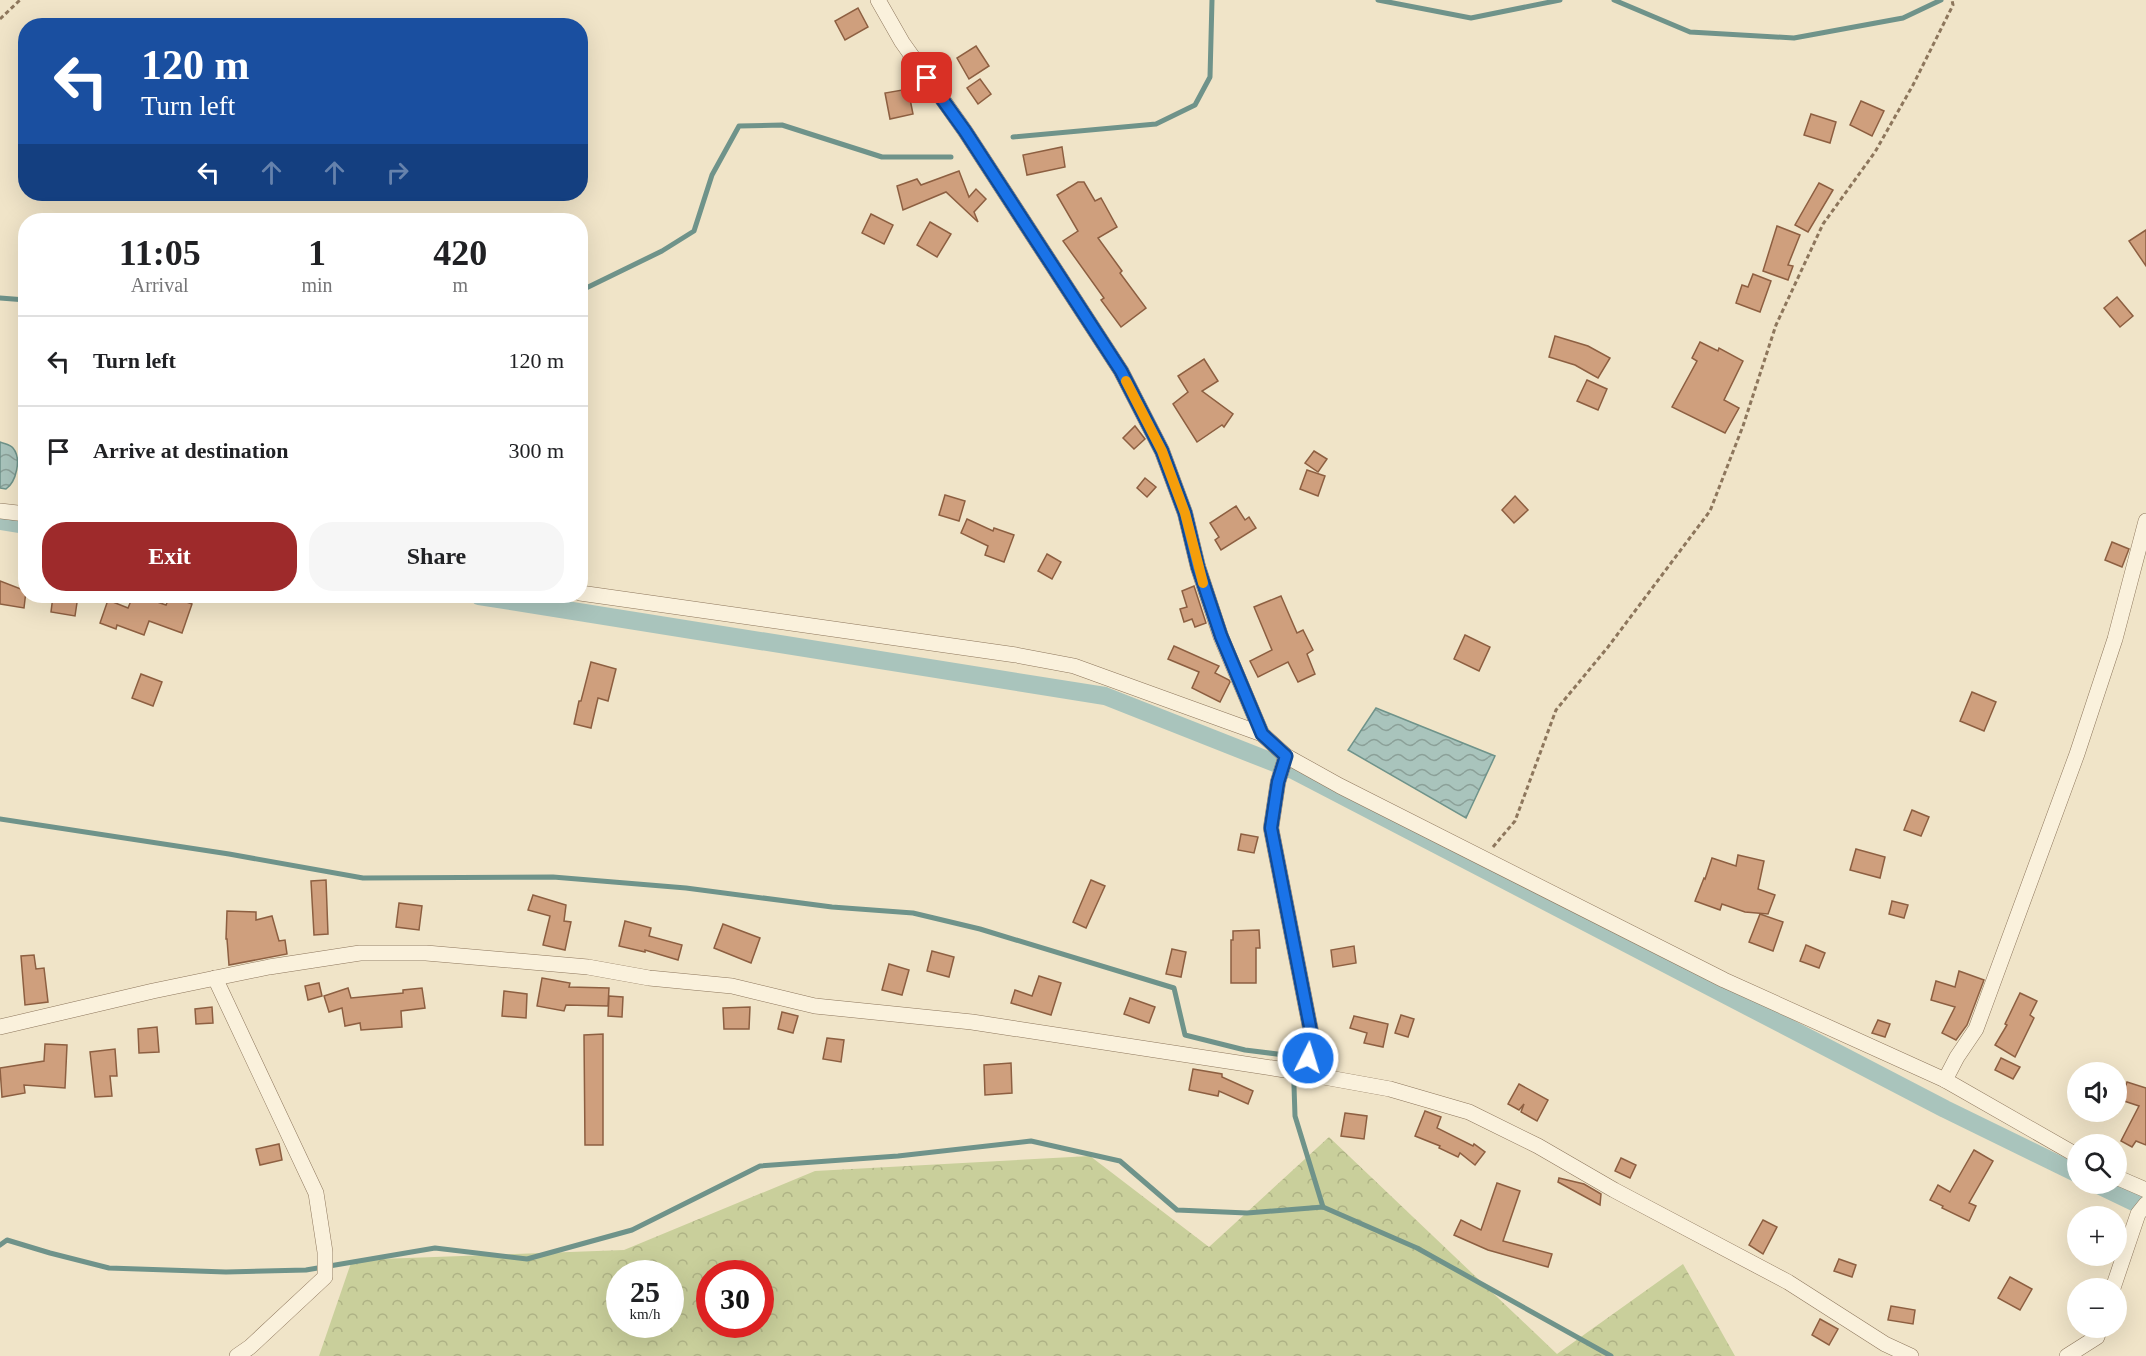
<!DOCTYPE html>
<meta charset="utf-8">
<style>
body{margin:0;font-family:Georgia,serif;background:#f6f6f6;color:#202124;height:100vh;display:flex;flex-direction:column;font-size:22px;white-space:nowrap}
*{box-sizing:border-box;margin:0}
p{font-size:20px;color:#757577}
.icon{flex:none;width:33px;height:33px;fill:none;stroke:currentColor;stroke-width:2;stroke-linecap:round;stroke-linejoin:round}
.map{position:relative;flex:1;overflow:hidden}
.panel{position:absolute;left:18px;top:213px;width:570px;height:390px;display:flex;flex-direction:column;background:#fff;border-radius:24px;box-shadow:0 6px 24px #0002}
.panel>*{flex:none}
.top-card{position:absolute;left:18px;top:18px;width:570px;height:183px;border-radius:24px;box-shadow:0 6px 24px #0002;background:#1a4fa0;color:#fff;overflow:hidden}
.tools{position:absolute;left:2067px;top:1062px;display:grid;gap:12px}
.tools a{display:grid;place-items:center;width:60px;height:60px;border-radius:50%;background:#fff;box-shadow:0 6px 24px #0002;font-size:30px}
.speed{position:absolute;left:606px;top:1260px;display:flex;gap:12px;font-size:30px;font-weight:700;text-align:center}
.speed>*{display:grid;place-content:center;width:78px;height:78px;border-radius:50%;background:#fff;box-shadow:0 6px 24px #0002;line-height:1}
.speed small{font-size:15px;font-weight:400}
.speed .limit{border:9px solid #d22;background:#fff;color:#111}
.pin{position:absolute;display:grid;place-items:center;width:51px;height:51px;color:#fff;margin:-26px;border-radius:12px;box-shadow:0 3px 9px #0006}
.me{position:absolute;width:66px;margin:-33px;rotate:5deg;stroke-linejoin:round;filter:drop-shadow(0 0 4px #0008)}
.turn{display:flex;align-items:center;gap:21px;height:126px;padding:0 24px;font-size:27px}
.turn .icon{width:78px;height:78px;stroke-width:2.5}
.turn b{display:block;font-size:42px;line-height:51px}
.lanes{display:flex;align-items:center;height:57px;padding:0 24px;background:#0003;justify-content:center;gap:30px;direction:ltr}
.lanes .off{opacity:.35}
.eta{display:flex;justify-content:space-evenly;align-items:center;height:102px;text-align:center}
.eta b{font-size:36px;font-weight:700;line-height:42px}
.primary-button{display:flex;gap:12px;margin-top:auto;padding:12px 24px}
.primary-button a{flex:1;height:69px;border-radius:24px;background:#9e2a2b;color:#fff;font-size:24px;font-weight:700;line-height:69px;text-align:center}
.primary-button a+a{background:#f6f6f6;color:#202124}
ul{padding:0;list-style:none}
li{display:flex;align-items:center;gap:18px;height:90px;padding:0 24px;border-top:2px solid #e0e0e0}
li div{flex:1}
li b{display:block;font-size:22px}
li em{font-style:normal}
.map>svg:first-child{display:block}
.forest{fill:url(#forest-crowns);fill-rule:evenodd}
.water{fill:url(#water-waves);stroke:#6f938a;stroke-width:1.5}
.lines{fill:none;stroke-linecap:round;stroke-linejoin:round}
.stream{stroke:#6f938a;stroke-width:5}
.canal{stroke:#a9c4bc;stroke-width:18}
.building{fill:#cf9f7d;stroke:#8d5f41;stroke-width:1.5}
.minor-casing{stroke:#8d765c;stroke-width:16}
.path{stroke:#8d765c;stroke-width:3;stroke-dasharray:4.5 3;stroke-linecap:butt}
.minor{stroke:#faf1dc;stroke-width:15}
.route-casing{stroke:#114b97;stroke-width:15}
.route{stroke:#1a73e8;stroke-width:10}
.slow{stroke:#f59e0b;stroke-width:10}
</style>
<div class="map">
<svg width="2146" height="1356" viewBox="0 0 2146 1356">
<defs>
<pattern id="forest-crowns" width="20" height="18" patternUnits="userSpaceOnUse" patternTransform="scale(1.5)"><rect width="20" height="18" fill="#c9cf9b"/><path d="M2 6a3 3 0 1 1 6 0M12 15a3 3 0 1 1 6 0" fill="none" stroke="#aeb285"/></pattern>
<pattern id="water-waves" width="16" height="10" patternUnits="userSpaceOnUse" patternTransform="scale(1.5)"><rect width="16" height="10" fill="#a9c4bc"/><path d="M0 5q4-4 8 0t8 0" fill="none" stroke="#8ba098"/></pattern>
</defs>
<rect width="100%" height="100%" fill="#f0e4c8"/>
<path class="forest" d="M1329,1137L1557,1354L1683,1264L1735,1356H319L352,1260L624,1250L815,1171L1090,1156L1209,1247ZM620,1274H670V1324H620ZM710,1274H760V1324H710Z"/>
<g class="water">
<path d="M0,442C5,444 10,444 13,448C22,459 16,482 6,489L0,488Z"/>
<path d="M1376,708L1495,756L1466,818L1348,750Z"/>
</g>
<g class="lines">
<g class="stream">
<path d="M1378,0L1471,18L1560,0"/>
<path d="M1614,0L1690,32L1794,38L1903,18L1941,0"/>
<path d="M1013,137L1156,124L1195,105L1210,77L1212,0"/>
<path d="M580,291L662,251L694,231L712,175L739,126L782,125L882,157H951"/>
<path d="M0,298L26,300"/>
<path d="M0,819L229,854L363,878L553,877L686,888L832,907L913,913L980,929L1174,988L1185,1035L1245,1050L1293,1056L1295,1116L1323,1207"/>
<path d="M0,1245L7,1240L50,1253L109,1268L226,1272L306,1270L435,1248L527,1259L632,1230L760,1166L898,1156L1031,1141L1120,1161L1177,1210L1247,1213L1323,1207L1417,1248L1611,1356"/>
</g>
<g class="canal">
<path d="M0,521L26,525"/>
<path d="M479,596L1105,696L1295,771L1945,1109L2078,1174"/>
<path d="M2096,1184L2146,1208"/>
</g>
</g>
<g class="building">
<path d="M858,8L868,27L845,40L835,21Z"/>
<path d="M976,46L989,66L969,79L957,58Z"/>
<path d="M980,79L991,94L978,104L967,88Z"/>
<path d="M908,89L913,114L890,119L885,93Z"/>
<path d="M1861,101L1884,111L1872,136L1850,125Z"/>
<path d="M1811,114L1836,122L1830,143L1804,135Z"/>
<path d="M1062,147L1065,167L1027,175L1023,155Z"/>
<path d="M959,171L969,197L976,189L986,199L974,212L978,222L946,192L903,210L897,186L917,179L921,185Z"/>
<path d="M1078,182H1084L1095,201L1101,198L1117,227L1098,238L1122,271L1120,273L1146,308L1121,327L1101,300L1104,298L1063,241L1078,231L1057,195Z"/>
<path d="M1819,183L1833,190L1808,232L1795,225Z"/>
<path d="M871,214L893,225L884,244L862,233Z"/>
<path d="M930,222L951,234L937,257L917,245Z"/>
<path d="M1777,226L1800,235L1788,265L1793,266L1788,280L1763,271Z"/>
<path d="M2146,230V266L2129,241Z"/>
<path d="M1753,274L1771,281L1760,312L1736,303L1742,285L1748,287Z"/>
<path d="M2117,297L2133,316L2120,327L2104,308Z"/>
<path d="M1555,336L1588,346L1610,358L1598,378L1575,365L1549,357Z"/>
<path d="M1700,342L1718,351L1719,348L1743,361L1724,400L1739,408L1725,433L1672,407L1697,361L1692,358Z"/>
<path d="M1204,359L1218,381L1202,391L1233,414L1224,427L1222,425L1197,442L1173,404L1188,392L1178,376Z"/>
<path d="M1587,380L1607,389L1598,410L1577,401Z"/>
<path d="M1135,426L1145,439L1134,449L1123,438Z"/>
<path d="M1314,451L1327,459L1318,472L1305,463Z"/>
<path d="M1307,470L1325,476L1318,496L1300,489Z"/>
<path d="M1145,478L1156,487L1147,497L1137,488Z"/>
<path d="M945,495L965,501L959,521L939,515Z"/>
<path d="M1515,496L1528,510L1514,523L1502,510Z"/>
<path d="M1236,506L1245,520L1249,517L1256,528L1221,550L1215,540L1219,537L1210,523Z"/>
<path d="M967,519L993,531L994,528L1014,535L1004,562L985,555L988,546L961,533Z"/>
<path d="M2112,542L2129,549L2122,567L2105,560Z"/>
<path d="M1047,554L1061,562L1052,579L1038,571Z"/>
<path d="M0,581L26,591L24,608L0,604Z"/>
<path d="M1194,586L1206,623L1195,627L1192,619L1184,622L1180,609L1187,607L1182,591Z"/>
<path d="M53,596H78L75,616L51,612Z"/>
<path d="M133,596H140L166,605L170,596L192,604L182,633L149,621L144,635L117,625L116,629L100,623L108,600L128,608Z"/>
<path d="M1281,596L1297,633L1303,630L1313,650L1307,654L1315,674L1298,682L1288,662L1258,677L1250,661L1272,650L1254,607Z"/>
<path d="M1465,635L1490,647L1479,671L1454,659Z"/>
<path d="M1174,646L1219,666L1215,673L1229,680L1230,682L1220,702L1192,688L1199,672L1168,659Z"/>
<path d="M591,662L616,669L608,701L598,698L591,728L574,724L579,701H581Z"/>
<path d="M141,674L162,682L153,706L132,698Z"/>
<path d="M1972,692L1996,702L1984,731L1960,721Z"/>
<path d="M1912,810L1929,817L1921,836L1904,830Z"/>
<path d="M1241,834L1258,837L1254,853L1238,850Z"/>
<path d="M1856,849L1885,857L1880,878L1850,870Z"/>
<path d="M1738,855L1764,861L1758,889L1775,895L1768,914L1745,912L1722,904L1720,910L1695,901L1704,878L1705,879L1712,858L1736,866Z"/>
<path d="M326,880L328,934L314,935L311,881Z"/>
<path d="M1091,880L1105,886L1086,928L1073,922Z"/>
<path d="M533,895L566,905L564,921L571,922L565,950L543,945L550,916L528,910Z"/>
<path d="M1892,901L1908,905L1904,918L1889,914Z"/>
<path d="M399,903L422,906L419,930L396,927Z"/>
<path d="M227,911L256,912V920L272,916L279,941L285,940L287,954L229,965L227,939H226Z"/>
<path d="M1760,914L1783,922L1773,951L1749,942Z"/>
<path d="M625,921L651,928L649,936L682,945L678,960L645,950V952L619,946Z"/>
<path d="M723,924L760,938L751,963L714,948Z"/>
<path d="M1259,930L1260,948H1256V983H1231V940H1233V931Z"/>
<path d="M1806,945L1825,953L1819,968L1800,961Z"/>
<path d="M1354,946L1356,963L1333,967L1331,950Z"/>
<path d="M1172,949L1186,952L1181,977L1166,974Z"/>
<path d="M932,951L954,957L949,977L927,971Z"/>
<path d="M34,955L36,969L44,968L48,1002L25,1005L21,956Z"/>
<path d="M889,964L909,970L902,995L882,990Z"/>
<path d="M1959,971L1984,980L1967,1025L1956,1040L1942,1033L1955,1007L1931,1000L1936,981L1955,987Z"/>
<path d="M1039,976L1061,983L1051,1015L1011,1003L1015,990L1032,996Z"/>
<path d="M542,978L570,983L569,987L609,988L608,1006L566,1005L564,1011L537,1006Z"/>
<path d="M319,983L322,996L308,1000L305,986Z"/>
<path d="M348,988L351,998L403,993V990L422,988L425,1008L401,1011L402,1027L361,1030L360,1023L345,1026L342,1008L329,1012L324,996Z"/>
<path d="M504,991L527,994L526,1018L502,1016Z"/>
<path d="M2020,993L2037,1001L2030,1015L2034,1018L2015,1057L1995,1045L2007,1025L2005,1024Z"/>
<path d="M609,996L623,997L622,1017L608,1016Z"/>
<path d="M1130,998L1155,1007L1149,1023L1124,1014Z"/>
<path d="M212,1007L213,1023L196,1024L195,1009Z"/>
<path d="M750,1007L749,1029H724L723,1008Z"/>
<path d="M782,1012L798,1016L793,1033L778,1029Z"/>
<path d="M1401,1015L1414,1019L1408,1037L1395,1033Z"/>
<path d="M1354,1016L1388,1024L1383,1047L1364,1043L1367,1033L1350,1028Z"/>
<path d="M1878,1020L1890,1024L1885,1037L1872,1033Z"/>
<path d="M157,1027L159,1052L139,1053L138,1029Z"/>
<path d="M603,1034V1145H585L584,1035Z"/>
<path d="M827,1038L844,1040L841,1062L823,1059Z"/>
<path d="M45,1044L67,1045L65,1088L24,1085L25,1093L2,1097L0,1068L44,1061Z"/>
<path d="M115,1049L117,1076H110L112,1096L95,1097L90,1052Z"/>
<path d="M2001,1058L2020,1067L2013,1079L1995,1070Z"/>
<path d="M1011,1063L1012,1093L985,1095L984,1065Z"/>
<path d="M1193,1069L1222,1074V1077L1253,1091L1248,1104L1219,1091L1218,1096L1189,1090Z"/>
<path d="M2127,1082L2146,1088V1145L2136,1141L2132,1147L2121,1141L2139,1106L2121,1100Z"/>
<path d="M1519,1084L1548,1100L1537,1121L1521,1112L1524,1104L1519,1110L1508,1104Z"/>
<path d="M1425,1111L1441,1117L1437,1128L1473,1146L1474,1144L1485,1152L1475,1165L1460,1153L1458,1157L1439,1148L1440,1146L1415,1136Z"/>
<path d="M1345,1113L1367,1116L1364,1139L1341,1136Z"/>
<path d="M279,1144L282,1160L260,1165L256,1149Z"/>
<path d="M1974,1150L1993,1161L1969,1203L1976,1206L1969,1221L1942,1208L1943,1206L1930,1200L1938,1185L1950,1192Z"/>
<path d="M1621,1158L1636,1165L1630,1178L1615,1171Z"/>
<path d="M1559,1178L1584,1184L1601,1194L1600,1205L1558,1182Z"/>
<path d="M1497,1183L1520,1191L1503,1241L1552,1254L1548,1267L1488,1250L1454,1235L1461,1220L1481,1230Z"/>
<path d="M1763,1220L1777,1227L1763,1254L1749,1245Z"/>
<path d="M1839,1259L1856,1265L1852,1277L1834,1271Z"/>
<path d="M2010,1277L2032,1289L2020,1310L1998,1298Z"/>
<path d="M1891,1306L1915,1310L1913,1324L1888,1320Z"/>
<path d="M1820,1319L1838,1329L1829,1345L1812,1335Z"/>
</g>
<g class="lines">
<g class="minor-casing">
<g id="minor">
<path d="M878,0L902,42L965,131L1121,371L1162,451L1185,513L1198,567L1221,637L1262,734"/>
<path d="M0,511L26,514"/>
<path d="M580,593L1016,655L1074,666L1262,734L1286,756L1340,786L1724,980L1945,1080L2078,1156"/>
<path d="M1286,756L1278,782L1271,828L1313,1042L1303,1073"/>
<path d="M215,978L316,1193L325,1252V1277L250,1347L237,1356"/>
<path d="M0,1027L153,991L269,967L360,953H426L588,967L649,978L732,986L815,1006L972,1022L1285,1070L1390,1089L1469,1112L1538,1146L1614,1190L1788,1282L1885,1344L1911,1356"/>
<path d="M1945,1080L1957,1057L1976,1029L2077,754L2115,639L2146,521"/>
<path d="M2116,1177L2146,1190"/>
<path d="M2113,1288L2138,1214L2146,1204"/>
<path d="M2067,1356L2097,1337L2100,1328"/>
</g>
</g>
<g class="path">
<path d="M0,19L20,0"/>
<path d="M1493,847L1515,821L1556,710L1608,647L1710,511L1743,426L1776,325L1823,224L1875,152L1913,85L1953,5L1952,0"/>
</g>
<use href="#minor" class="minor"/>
</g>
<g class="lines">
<g class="route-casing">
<path id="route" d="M927,78L965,131L1121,371L1162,451L1185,513L1198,567L1221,636L1262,734L1286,756L1278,782L1271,828L1313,1042L1308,1058"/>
</g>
<use href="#route" class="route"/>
<path class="slow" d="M1126,381L1162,451L1185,513L1203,583"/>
</g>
</svg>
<div class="tools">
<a><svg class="icon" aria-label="sound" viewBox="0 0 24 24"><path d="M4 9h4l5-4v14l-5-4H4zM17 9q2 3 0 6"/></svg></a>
<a><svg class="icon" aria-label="search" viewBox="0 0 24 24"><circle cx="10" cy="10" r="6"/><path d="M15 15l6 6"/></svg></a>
<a>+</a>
<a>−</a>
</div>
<div class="speed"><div>25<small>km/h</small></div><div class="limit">30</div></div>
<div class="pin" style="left:927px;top:78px;background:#d93025"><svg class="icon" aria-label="arrive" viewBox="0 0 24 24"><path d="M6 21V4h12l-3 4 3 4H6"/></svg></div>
<svg class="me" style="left:1308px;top:1058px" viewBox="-20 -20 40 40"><circle r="17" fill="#1a73e8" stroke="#fff" stroke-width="3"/><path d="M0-11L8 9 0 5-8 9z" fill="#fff"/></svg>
<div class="top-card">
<div class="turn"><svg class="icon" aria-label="left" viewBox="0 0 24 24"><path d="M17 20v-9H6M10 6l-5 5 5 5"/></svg><div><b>120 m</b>Turn left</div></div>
<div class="lanes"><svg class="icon" aria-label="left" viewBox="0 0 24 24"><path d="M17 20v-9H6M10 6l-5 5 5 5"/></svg><svg class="icon off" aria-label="ahead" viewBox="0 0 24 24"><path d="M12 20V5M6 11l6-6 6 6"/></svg><svg class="icon off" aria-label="ahead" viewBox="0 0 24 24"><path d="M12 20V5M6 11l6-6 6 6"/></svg><svg class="icon off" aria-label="right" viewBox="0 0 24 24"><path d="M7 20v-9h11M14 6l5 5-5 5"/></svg></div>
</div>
<section class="panel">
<div class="eta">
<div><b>11:05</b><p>Arrival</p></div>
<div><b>1</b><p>min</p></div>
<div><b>420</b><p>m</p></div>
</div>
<ul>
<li><svg class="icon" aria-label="left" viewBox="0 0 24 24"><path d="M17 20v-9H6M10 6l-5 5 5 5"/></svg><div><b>Turn left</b></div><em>120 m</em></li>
<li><svg class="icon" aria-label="arrive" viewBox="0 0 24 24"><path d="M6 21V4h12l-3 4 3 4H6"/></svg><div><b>Arrive at destination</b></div><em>300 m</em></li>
</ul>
<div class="primary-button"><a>Exit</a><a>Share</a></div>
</section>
</div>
